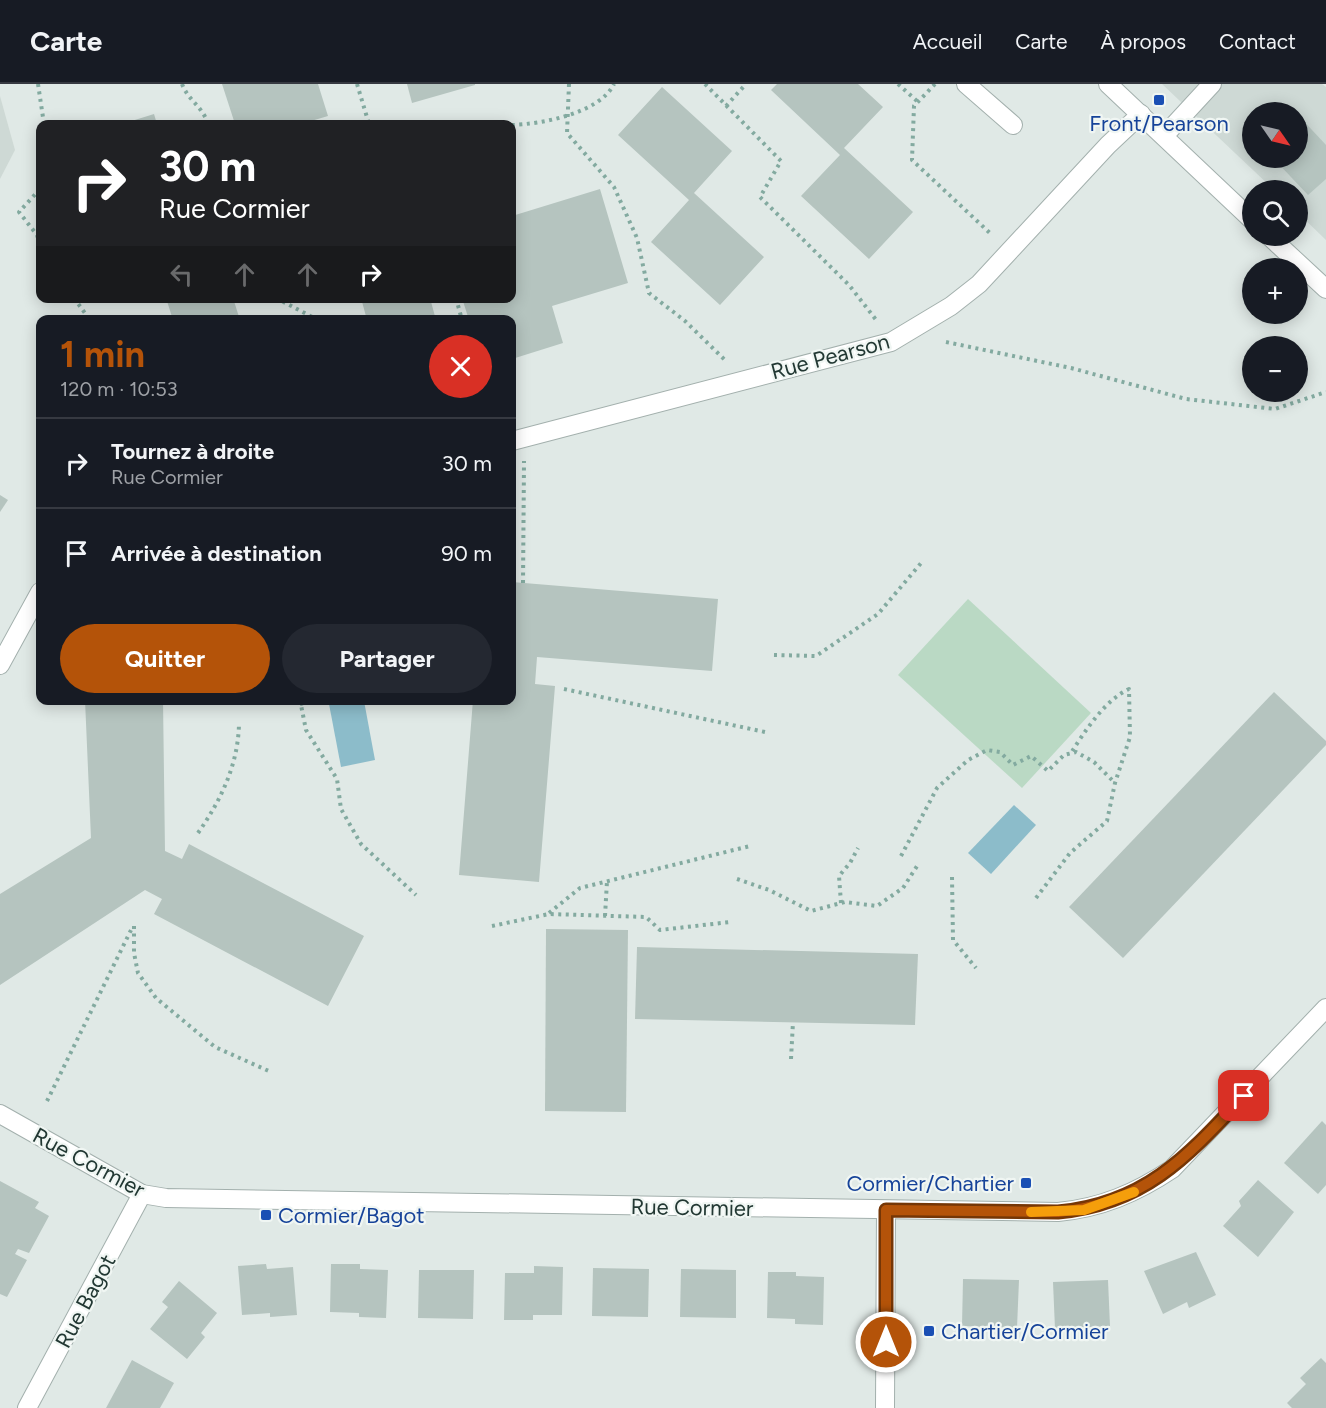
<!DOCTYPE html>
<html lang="fr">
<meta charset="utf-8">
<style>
body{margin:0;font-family:Figtree,sans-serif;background:#242831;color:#f1f3f6;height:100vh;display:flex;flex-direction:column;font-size:22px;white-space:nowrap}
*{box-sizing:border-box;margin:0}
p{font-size:20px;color:#9ea1a6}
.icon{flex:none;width:33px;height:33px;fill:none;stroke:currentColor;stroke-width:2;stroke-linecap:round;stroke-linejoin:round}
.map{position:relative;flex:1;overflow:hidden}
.details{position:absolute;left:36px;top:231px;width:480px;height:390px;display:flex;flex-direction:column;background:#171b24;border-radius:12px;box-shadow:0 3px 15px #0003}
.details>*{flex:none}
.banner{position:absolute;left:36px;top:36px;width:480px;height:183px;border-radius:12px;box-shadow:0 3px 15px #0003;background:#202124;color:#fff;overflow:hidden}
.needle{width:39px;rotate:124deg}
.buttons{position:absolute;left:1242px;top:18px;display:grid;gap:12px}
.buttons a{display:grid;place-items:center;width:66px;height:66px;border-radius:50%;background:#171b24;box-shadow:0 3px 15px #0003;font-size:30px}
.pin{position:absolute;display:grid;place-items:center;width:51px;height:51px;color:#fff;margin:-26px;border-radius:12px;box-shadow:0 3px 9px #0006}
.me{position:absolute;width:66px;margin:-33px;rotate:0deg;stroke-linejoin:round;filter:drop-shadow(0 0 4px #0008)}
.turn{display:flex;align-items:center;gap:21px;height:126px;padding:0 24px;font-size:27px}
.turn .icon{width:78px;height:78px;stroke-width:2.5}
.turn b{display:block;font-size:42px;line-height:51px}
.lanes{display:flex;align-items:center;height:57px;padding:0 24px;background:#0003;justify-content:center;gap:30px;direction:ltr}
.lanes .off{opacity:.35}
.round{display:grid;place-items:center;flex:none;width:63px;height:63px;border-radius:32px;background:#242831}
.overview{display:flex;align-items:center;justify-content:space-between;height:102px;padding:0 24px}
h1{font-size:36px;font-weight:700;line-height:45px;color:#b45309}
.button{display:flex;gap:12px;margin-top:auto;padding:12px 24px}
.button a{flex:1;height:69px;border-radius:36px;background:#b45309;color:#fff;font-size:24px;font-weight:700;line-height:69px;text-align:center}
.button a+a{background:#242831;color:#f1f3f6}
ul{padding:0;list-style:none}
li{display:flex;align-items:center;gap:18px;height:90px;padding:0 24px;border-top:2px solid #363941}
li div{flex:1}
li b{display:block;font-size:22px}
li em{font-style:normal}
header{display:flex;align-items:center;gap:36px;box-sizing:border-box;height:84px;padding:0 30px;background:#171b24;border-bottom:2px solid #363941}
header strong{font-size:28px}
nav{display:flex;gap:33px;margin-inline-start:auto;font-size:21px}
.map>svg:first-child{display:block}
.built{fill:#ced9d5;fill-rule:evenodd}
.green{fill:#bad9c4}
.water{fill:#8cbcca}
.building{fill:#b5c4bf}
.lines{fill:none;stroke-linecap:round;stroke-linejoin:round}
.service-casing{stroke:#a3b0ad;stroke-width:20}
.minor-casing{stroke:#a3b0ad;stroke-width:20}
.tertiary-casing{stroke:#a3b0ad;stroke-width:20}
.path{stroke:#83aaa0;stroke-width:4;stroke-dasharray:3 4.5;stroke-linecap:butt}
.service{stroke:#fff;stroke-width:18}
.minor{stroke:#fff;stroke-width:18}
.tertiary{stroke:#fff;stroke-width:18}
.route-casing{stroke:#753606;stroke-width:15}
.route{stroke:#b45309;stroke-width:10}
.slow{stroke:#f59e0b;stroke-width:10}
.transit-dot{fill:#1a4fb4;stroke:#f0f6f3;stroke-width:2}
.labels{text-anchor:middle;stroke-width:4.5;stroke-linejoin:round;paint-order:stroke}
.transit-label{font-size:22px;fill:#164399;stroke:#f0f6f3;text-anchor:start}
.street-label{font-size:22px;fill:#223833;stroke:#f0f6f3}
</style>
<header>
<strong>Carte</strong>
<nav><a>Accueil</a><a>Carte</a><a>À propos</a><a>Contact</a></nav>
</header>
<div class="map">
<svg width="1326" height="1324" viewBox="0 0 1326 1324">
<rect width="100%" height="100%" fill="#e0e9e6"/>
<g class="built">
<path d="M1162,0H1322L1326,3V156L1298,129V106H1274ZM1252,28H1298V74H1252Z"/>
<path d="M0,12L15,66L0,95Z"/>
</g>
<path class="green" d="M968,515L1091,629L1022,704L898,591Z"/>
<g class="water">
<path d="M345,616L364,617L375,676L341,683L329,620Z"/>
<path d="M1014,721L1036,741L991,790L968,769Z"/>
</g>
<g class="building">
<path d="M222,0H318L328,32L301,40H235Z"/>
<path d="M407,0H475V1L412,19Z"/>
<path d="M777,0H858L883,23L844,64L913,128L869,175L801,112L840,71L771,6Z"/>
<path d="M662,3L732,67L694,109L764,173L720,221L651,158L689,116L618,51Z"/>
<path d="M154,30L157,40H122Z"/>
<path d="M1298,31L1326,61V95L1308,111L1273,74H1298Z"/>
<path d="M600,105L628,199L552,222L563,259L512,275V236H469L462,214H512V132Z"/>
<path d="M166,214H233L240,236H173Z"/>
<path d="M361,214H430L436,236H367Z"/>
<path d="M0,411L8,416L0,428Z"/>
<path d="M512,498L718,515L712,587L537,573L535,600L555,602L539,798L459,791L473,616H512Z"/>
<path d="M1274,608L1326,657V661L1123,874L1069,823Z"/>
<path d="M85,616H163L165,767L182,775L189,760L364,852L328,922L154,830L162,815L145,806L0,901V810L91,754Z"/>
<path d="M546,845L628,846L626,1028L545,1027Z"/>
<path d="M637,863L918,870L915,941L635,935Z"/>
<path d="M1322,1037L1326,1041V1101L1318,1110L1284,1079Z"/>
<path d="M1258,1096L1294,1128L1258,1173L1223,1142L1241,1122L1239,1117Z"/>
<path d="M0,1097L39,1118L35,1124L49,1132L29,1169L18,1165L15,1170L27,1176L7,1213L0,1210Z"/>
<path d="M1196,1168L1216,1211L1189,1224L1187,1218L1163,1230L1144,1187Z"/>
<path d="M266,1180L267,1185L293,1183L297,1231L270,1233V1229L242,1231L238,1182Z"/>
<path d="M331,1180H360V1185L388,1186L386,1234L359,1233V1229L330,1228Z"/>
<path d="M534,1182L563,1183L562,1231H533V1236H504L505,1189H534Z"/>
<path d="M593,1184L649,1185L648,1233L592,1232Z"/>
<path d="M681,1185L736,1186V1234L680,1233Z"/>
<path d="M419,1186H474L473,1235L418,1234Z"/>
<path d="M768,1188H796V1192L824,1193L823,1241L795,1240V1235L767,1234Z"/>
<path d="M963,1195L1019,1196L1017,1244L962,1242Z"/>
<path d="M1108,1196L1110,1242L1055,1245L1053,1198Z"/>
<path d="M179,1197L217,1229L201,1249L205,1253L187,1275L150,1245L168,1223L162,1218Z"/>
<path d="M1321,1274L1326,1279V1324H1292L1287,1319L1306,1300L1300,1294Z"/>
<path d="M132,1276L174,1299L160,1324H106Z"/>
</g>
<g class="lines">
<g class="service-casing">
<g id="service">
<path d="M966,0L1013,41"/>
<path d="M1164,52L1212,0"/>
</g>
</g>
<g class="minor-casing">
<g id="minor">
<path d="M512,357L891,258L951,222L979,200L1108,61L1141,30"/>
<path d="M0,581L40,508"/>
<path d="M0,1030L142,1110L166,1114L1058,1128C1101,1124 1136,1109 1172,1085L1326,924"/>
<path d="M27,1324L142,1110"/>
<path d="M885,1324L886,1126"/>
</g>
</g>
<g class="tertiary-casing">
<g id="tertiary">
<path d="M1108,0L1252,136"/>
<path d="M1269,152L1326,205"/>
</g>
</g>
<g class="path">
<path d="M38,0L44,40"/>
<path d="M182,0C188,16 203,23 208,40"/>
<path d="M357,0L369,40"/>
<path d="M569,0L567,49L614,103L637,154L649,209L685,237L726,277"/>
<path d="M705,0L781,77L760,113L849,201L877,237"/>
<path d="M898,0L918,18"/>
<path d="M935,0L914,22L912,76L992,151"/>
<path d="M726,22L746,0"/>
<path d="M512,41C542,40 600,29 614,0"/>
<path d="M40,105L19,128L37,151L40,161"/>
<path d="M74,214L90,236"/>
<path d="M276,214L318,236"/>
<path d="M456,214L462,236"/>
<path d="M946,258L1071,284L1186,315L1275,325L1326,308"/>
<path d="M523,499L524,377"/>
<path d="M774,571L816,572L878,530L922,478"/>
<path d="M564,605L765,648"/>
<path d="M300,616L306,646L337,695L341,725L361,760L416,811"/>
<path d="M300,620L317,616"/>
<path d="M198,749C221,716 238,681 239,640"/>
<path d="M901,772L937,704L968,676L987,666L1000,668L1013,681L1031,672L1048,687L1064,671L1076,668L1094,678L1115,699"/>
<path d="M952,793L953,856L976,884"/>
<path d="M737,795L769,806L811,827L845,818L877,822L903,804L919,779"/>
<path d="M1036,814L1070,769L1107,737L1115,699L1130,653L1129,605C1105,616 1085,647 1071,669"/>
<path d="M841,819L839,792L850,779L858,764"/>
<path d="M549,829L580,804L750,762"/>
<path d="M605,832L607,797"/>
<path d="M134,842V869L138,889L156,914L215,963L271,988"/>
<path d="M492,842L549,830L646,833L660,846L730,838"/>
<path d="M791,975L793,938"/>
<path d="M47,1017L133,842"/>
</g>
<use href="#service" class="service"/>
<use href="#minor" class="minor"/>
<use href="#tertiary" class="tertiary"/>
</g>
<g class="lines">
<g class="route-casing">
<path id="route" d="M886,1258V1126L1058,1128C1145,1120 1188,1072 1244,1012"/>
</g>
<use href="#route" class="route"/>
<path class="slow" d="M1031,1128L1084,1126L1134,1108"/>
</g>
<g class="transit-dot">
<rect x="1153" y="10" width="12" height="12" rx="3"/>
<rect x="1020" y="1093" width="12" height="12" rx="3"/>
<rect x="260" y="1125" width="12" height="12" rx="3"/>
<rect x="923" y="1241" width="12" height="12" rx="3"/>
</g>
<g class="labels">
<g class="transit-label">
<text x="1159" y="47" text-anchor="middle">Front/Pearson</text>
<text x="1014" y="1107" text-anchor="end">Cormier/Chartier</text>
<text x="278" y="1139">Cormier/Bagot</text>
<text x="941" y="1255">Chartier/Cormier</text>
</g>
<g class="street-label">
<text transform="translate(830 272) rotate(-15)" y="8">Rue Pearson</text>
<text transform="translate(89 1078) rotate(28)" y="8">Rue Cormier</text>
<text transform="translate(692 1123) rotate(1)" y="8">Rue Cormier</text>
<text transform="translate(85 1217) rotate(-62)" y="8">Rue Bagot</text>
</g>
</g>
</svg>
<div class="buttons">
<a><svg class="needle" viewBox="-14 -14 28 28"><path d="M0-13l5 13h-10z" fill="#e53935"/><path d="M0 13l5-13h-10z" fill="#9ea1a6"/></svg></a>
<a><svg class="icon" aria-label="search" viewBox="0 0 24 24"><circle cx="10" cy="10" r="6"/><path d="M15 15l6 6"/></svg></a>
<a>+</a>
<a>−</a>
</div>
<div class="pin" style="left:1244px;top:1012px;background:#d93025"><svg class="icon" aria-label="arrive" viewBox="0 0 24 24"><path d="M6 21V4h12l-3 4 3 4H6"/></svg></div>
<svg class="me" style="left:886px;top:1258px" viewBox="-20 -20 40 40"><circle r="17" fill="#b45309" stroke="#fff" stroke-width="3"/><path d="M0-11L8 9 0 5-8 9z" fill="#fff"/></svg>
<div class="banner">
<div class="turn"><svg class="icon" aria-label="right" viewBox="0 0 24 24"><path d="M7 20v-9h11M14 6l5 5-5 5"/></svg><div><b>30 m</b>Rue Cormier</div></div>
<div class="lanes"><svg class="icon off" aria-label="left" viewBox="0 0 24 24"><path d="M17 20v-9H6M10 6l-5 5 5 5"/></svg><svg class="icon off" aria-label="ahead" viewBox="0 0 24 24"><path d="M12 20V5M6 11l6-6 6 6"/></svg><svg class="icon off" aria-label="ahead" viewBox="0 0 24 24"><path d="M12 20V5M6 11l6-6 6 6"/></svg><svg class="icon" aria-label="right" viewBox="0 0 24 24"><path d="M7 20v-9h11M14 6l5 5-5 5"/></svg></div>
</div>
<section class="details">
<div class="overview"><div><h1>1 min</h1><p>120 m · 10:53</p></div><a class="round" style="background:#d93025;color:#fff"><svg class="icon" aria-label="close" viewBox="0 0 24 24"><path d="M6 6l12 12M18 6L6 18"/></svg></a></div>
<ul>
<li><svg class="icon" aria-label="right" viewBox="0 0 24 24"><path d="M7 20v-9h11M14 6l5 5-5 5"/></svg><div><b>Tournez à droite</b><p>Rue Cormier</p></div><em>30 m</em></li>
<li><svg class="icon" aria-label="arrive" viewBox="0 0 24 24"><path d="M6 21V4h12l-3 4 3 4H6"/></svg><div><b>Arrivée à destination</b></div><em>90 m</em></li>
</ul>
<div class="button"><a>Quitter</a><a>Partager</a></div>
</section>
</div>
